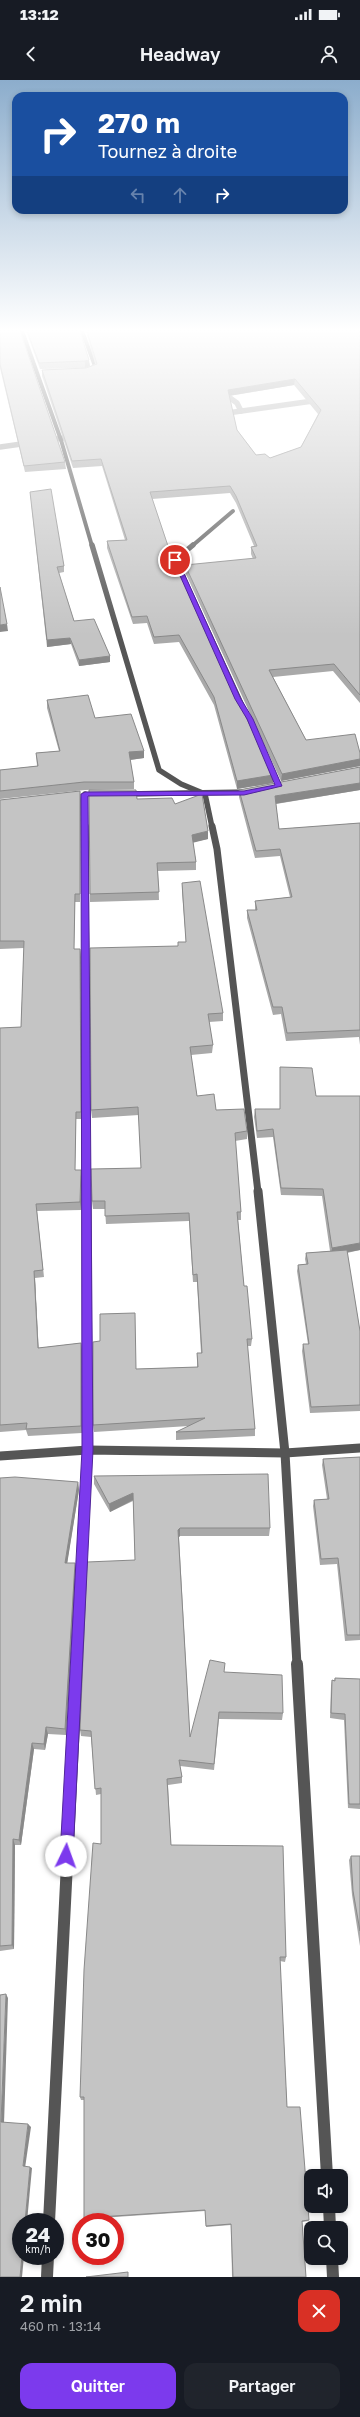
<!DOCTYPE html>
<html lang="fr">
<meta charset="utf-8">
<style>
body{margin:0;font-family:"Golos Text",sans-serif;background:#20242c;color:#f1f3f6;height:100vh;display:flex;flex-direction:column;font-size:15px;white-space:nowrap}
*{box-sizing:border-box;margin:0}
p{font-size:13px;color:#9ea1a6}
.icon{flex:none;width:22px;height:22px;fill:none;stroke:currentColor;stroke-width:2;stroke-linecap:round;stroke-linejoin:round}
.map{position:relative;height:2197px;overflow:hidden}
.sheet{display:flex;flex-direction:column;background:#171b24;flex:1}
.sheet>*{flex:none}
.hud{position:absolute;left:12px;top:12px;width:336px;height:122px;border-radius:12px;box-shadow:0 2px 6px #0003;background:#1a4fa0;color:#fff;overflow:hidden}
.fabs{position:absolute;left:304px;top:2089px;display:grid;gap:8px}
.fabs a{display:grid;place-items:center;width:44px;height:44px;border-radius:8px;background:#171b24;box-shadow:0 2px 6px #0003;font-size:20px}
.speed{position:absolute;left:12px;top:2133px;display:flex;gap:8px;font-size:20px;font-weight:700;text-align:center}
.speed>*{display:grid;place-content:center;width:52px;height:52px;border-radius:50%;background:#171b24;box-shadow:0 2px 6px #0003;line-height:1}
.speed small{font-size:10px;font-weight:400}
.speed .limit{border:6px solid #d22;background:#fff;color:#111}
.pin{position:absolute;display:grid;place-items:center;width:34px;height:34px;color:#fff;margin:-17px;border:2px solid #fff;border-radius:50%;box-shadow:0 1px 4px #0007}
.me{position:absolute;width:44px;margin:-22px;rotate:3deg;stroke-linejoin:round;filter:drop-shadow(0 0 3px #0008)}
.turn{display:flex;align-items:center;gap:14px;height:84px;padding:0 20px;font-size:18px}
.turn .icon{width:52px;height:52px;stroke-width:2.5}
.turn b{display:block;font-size:28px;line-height:34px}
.lanes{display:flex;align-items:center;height:38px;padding:0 20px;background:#0003;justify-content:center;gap:20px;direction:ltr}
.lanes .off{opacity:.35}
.round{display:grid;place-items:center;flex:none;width:42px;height:42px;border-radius:12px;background:#20242c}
.summary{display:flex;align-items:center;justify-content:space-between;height:68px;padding:0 20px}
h1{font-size:24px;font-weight:600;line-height:30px}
.action{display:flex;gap:8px;margin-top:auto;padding:8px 20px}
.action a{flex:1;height:46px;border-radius:12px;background:#7c3aed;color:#fff;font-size:16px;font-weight:600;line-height:46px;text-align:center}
.action a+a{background:#20242c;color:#f1f3f6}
.status{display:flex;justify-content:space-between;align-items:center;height:28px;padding:0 20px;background:#171b24;direction:ltr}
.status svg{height:11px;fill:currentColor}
header{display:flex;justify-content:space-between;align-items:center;height:52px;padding:0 20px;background:#171b24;font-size:18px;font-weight:600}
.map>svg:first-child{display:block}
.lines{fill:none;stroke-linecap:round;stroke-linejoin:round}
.stream{stroke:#a3a3a3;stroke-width:5.5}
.minor-far4{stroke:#555;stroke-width:4}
.minor-far3{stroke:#555;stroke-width:5.5}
.minor-far2{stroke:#555;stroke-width:7}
.minor-far1{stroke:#555;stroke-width:9}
.minor{stroke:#555;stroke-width:12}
.wall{fill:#a9a9a9;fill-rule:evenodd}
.shaded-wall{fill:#898989}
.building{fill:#c4c4c4;stroke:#898989;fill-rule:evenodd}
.route{fill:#7c3aed;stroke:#51269a}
</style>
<div class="status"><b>13:12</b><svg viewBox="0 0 49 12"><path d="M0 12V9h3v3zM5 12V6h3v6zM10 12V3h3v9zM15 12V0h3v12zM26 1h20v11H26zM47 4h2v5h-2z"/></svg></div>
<header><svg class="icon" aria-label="back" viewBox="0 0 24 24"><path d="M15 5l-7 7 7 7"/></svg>Headway<svg class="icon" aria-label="person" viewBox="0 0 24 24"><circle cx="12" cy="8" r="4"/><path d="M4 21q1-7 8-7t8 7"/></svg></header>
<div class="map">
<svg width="360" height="2197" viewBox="0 0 360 2197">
<rect width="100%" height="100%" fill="#fff"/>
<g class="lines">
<g class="stream">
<path d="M219,310L237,323L241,331"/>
<path d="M220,334L320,320"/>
<path d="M0,367L71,357"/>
</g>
<g class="minor-far4">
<path d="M21,248L61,360L92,466"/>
<path d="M81,248L95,286L88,291"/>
<path d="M192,466L233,431"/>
</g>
<g class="minor-far3">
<path d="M92,465L159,690L181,704L205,714L212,747"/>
<path d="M193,465L175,480L279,706"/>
<path d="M85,714V747"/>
<path d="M125,714L249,712"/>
</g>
<g class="minor-far2">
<path d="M85,746L87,1112"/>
<path d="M212,746L217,769L258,1112"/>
</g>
<g class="minor-far1">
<path d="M258,1111L285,1373L297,1585"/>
<path d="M0,1376L88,1370L285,1373L360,1368"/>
<path d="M77,1585L88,1370L87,1111"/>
</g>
<g class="minor">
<path d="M297,1584L327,2096"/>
<path d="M329,2126L330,2148"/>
<path d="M49,2142L77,1584"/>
<path d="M332,2178L333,2197"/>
<path d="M47,2197L48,2176"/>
</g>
</g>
<g class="wall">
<path d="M0,248L65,382L66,389L25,392L0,288Z"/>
<path d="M25,248H79L90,286L85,288L40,289Z"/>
<path d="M85,248H360V623L333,591L273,597L306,660L360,673V686L281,701L185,492V485L253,479L251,474V467L254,466L236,423L230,413L152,419L171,475L273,703L237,709L214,625L179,562L154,564L147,543L133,544L107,468V461L125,460L102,386L73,388L42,296V290L86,288L95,284ZM294,305L318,334L301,367L270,378L256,375L237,350L229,316Z"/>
<path d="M30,412L64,486V492L59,493L74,541L110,582L79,586L71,564L47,567Z"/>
<path d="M47,620L95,638L144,671V678L130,680L134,702V709L85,710L0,719V690L37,686L36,673L59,671L47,628Z"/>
<path d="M360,687V710L276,724L279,749L360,743V965L359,957L286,961L281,934L273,935L247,838V830H255V821L290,817L280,776L255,778L239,717V710Z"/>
<path d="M80,711V822H75L74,869H80L81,877L82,1039H76L75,1090L82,1097L81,1130L37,1131L44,1197L35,1198L38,1268L81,1263L82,1270V1353L28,1356L26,1350L0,1352V948L21,947L24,868L0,869V720Z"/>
<path d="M137,719L175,724L208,759L193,762L196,782V790L158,791L159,820L90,822V814Z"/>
<path d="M182,803L223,933V941L209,942L213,965L212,973L191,975L197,1016L216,1030L247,1051V1059L235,1061L241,1132V1140H238L244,1206L252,1259L251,1266H247L255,1349V1356L176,1360V1352L189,1346L94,1352L93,1345L136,1289L197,1287V1273H201L197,1202H193L189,1141L106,1144L105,1129H93L92,1121L141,1088L139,1035L92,1038L91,1030L178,866L186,862L182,811Z"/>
<path d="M280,987L316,1016L360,1170L347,1173L360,1251V1331L310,1333L302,1271L303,1264H308L297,1191L298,1185L306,1184L305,1179L306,1173L330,1171L322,1116L281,1115L273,1057L257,1058L254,1037L255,1029H280Z"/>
<path d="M360,1377V1560L345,1561L337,1484L320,1485L313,1426L314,1420L327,1419L322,1385L323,1379Z"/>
<path d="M94,1396L270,1448L269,1456H180L179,1457L190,1657L224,1592L283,1633L282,1640L219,1639L214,1690L180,1686L182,1697V1703L168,1705L171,1765L286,1877L285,1882L280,1881L287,2027L309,2140L308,2141L302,2142L306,2197H232L231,2145L206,2147L205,2131L85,2139L84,2138V2020H81L80,2017L101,1764V1714L96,1715L91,1657L81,1656L80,1650L135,1480L133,1421L110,1432L94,1404Z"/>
<path d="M0,1398L78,1402L79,1410L67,1483L76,1490L66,1655L48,1654L45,1670L34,1669L21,1765H15L14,1869L0,1871Z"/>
<path d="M335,1598L360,1599V1729L348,1728L344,1640L330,1638L331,1606L332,1600L334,1601Z"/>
<path d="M351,1776H360V1866L352,1815L349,1780Z"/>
</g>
<g class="shaded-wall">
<path d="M89,280L90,286L85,288V281Z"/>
<path d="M295,299L294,305L228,316V310Z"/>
<path d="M7,544L8,551L0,552V545Z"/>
<path d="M70,558L71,564L47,567V560Z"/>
<path d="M110,576V582L79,586V580Z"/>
<path d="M144,671V678L129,680V672Z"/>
<path d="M360,679V686L281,701L282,694Z"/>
<path d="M273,695V703L237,709V701Z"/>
<path d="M360,703V710L274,724L275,716Z"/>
<path d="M80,711L81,719L80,822Z"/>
<path d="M208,751V759L192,763V755Z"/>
<path d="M80,869L81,877L82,1039L81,1032Z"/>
<path d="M81,1090L82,1097L81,1130L80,1122Z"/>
<path d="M360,1163V1170L331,1175L332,1168Z"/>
<path d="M34,1191L35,1198L39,1275L38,1268Z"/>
<path d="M81,1263L82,1270V1353L81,1346Z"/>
<path d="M78,1402L79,1410L66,1491L65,1483Z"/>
<path d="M133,1413V1420L110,1432L109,1424Z"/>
<path d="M180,1448V1456L178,1458V1450Z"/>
<path d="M75,1483L76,1490L66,1655L65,1649Z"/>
<path d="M46,1647L48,1654L45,1670L44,1664Z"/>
<path d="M32,1663L34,1669L21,1765L19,1760Z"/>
<path d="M13,1759L15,1765L14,1869L12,1865Z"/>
<path d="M6,1914L8,1918L4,2044L1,2042Z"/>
<path d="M28,2044L31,2047L25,2088L23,2086Z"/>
<path d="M30,2087L32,2088L27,2142H25Z"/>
<path d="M22,2176H24L22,2197H20Z"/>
</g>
<g class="building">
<path d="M0,248H19L65,382L24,386L0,284Z"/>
<path d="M26,248H79L89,280L85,281L39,283Z"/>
<path d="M86,248H360V615L334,584L269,590L306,660L355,654L360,673V679L282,694L185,485L256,478L251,467L257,466L236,416L230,406L150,412L171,475L273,695L237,701L214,617L179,555L154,557L147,536L132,537L107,461L127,460L101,379L72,381L42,290L86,288L97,284ZM295,299L321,330L301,367L270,378L265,374L256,375L237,350L228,310Z"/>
<path d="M51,409L64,486L57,487L74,541L94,539L110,576L79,580L70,558L47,560L30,412Z"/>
<path d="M0,507L7,544L0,545Z"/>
<path d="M88,615L95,638L131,634L144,671L129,672L134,702H84L0,711V690L38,686L36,673L60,671L47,620Z"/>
<path d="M360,687V703L275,716L279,749L360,743V950L287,953L282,927H273L247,830H257L255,821L292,817L280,769L256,771L239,710Z"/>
<path d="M89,710H136L137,719L172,718L175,724L202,714L208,751L192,755L196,782L157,783L159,812L90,814Z"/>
<path d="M80,711V814H75L74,869H80L81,1032H76L75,1090H81L80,1122L36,1124L43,1190L34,1191L38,1268L81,1263V1346L26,1349L27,1343L0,1345V948L21,947L24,861H0V720Z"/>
<path d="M200,801L223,933L208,934L213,965L190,967L197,1016L214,1014L216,1030L244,1029L247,1051L235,1053L241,1132H237L244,1206H247L252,1259H247L255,1349L176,1352L205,1338L93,1345V1262L100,1261V1234L135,1233L136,1289L198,1287L197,1273H202L197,1194L193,1195L189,1133L105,1136V1121H92L91,1089L141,1088L138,1027L91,1030L90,868L178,866V862H186L182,803Z"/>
<path d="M280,987L312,988L316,1016H360V1163L332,1168L323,1109L281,1108L273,1049L257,1051L255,1029H280Z"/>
<path d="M347,1170L360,1251V1325L311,1327L303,1264H309L298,1185L308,1184L306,1173Z"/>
<path d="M360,1377V1555H347L338,1478L321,1479L314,1420L329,1419L323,1379Z"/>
<path d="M268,1394L270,1448H180L178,1450L190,1657L210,1580L225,1583L224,1592L282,1595L283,1633L219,1632L214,1684L179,1680L182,1697L167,1699L171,1765L283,1766L286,1877H280L287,2027H300L309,2140L302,2141L306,2197H233L231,2144L206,2146L205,2130L84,2138V2017H80L84,1890L93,1763L101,1764V1708L95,1709L91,1651L80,1650L87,1482L135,1480L133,1413L109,1424L94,1396Z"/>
<path d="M15,1397L78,1402L65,1483H75L65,1649L46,1647L44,1664L32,1663L19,1760L13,1759L12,1865L0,1866V1398Z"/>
<path d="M335,1598L360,1599V1724H349L345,1634L331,1633L332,1600L335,1601Z"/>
<path d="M351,1776H360V1851L353,1811Z"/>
<path d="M6,1914L1,2042L28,2044L23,2086L30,2087L25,2142H21V2176H22L20,2197H0V1915Z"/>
<path d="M128,2192V2197H86Z"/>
</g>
<linearGradient id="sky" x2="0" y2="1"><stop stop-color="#8cadcc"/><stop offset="0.45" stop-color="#fff"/><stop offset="1" stop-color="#fff" stop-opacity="0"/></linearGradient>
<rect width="360" height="556" fill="url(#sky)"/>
<path class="route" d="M175,478L178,480L241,619L253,639L282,706L244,715L88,716L93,1370L73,1776L71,1780L66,1782L62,1780L60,1776L82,1370L81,714L85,712L244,711L275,705L247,639L235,619L173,480Z"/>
</svg>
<div class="fabs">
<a><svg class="icon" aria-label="sound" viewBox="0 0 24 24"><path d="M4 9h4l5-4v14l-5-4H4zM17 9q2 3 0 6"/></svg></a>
<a><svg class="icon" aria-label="search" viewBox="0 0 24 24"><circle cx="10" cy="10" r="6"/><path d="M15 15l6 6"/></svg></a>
</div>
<div class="speed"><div>24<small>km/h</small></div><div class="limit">30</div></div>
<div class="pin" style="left:175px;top:480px;background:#d93025"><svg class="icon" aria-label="arrive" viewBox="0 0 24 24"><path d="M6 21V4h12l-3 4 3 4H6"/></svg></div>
<svg class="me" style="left:66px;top:1776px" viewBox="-20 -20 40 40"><circle r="19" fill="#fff"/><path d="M0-13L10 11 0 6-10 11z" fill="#7c3aed"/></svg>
<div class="hud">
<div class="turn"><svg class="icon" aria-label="right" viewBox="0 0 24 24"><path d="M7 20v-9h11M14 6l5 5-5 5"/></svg><div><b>270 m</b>Tournez à droite</div></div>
<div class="lanes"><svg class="icon off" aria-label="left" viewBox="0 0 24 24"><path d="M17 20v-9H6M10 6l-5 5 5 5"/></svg><svg class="icon off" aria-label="ahead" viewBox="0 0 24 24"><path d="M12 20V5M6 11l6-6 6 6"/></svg><svg class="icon" aria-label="right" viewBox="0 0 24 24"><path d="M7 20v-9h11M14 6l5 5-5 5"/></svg></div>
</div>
</div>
<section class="sheet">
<div class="summary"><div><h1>2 min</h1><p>460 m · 13:14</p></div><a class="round" style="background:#d93025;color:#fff"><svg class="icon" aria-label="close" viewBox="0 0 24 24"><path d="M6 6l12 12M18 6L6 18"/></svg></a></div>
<div class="action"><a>Quitter</a><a>Partager</a></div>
</section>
